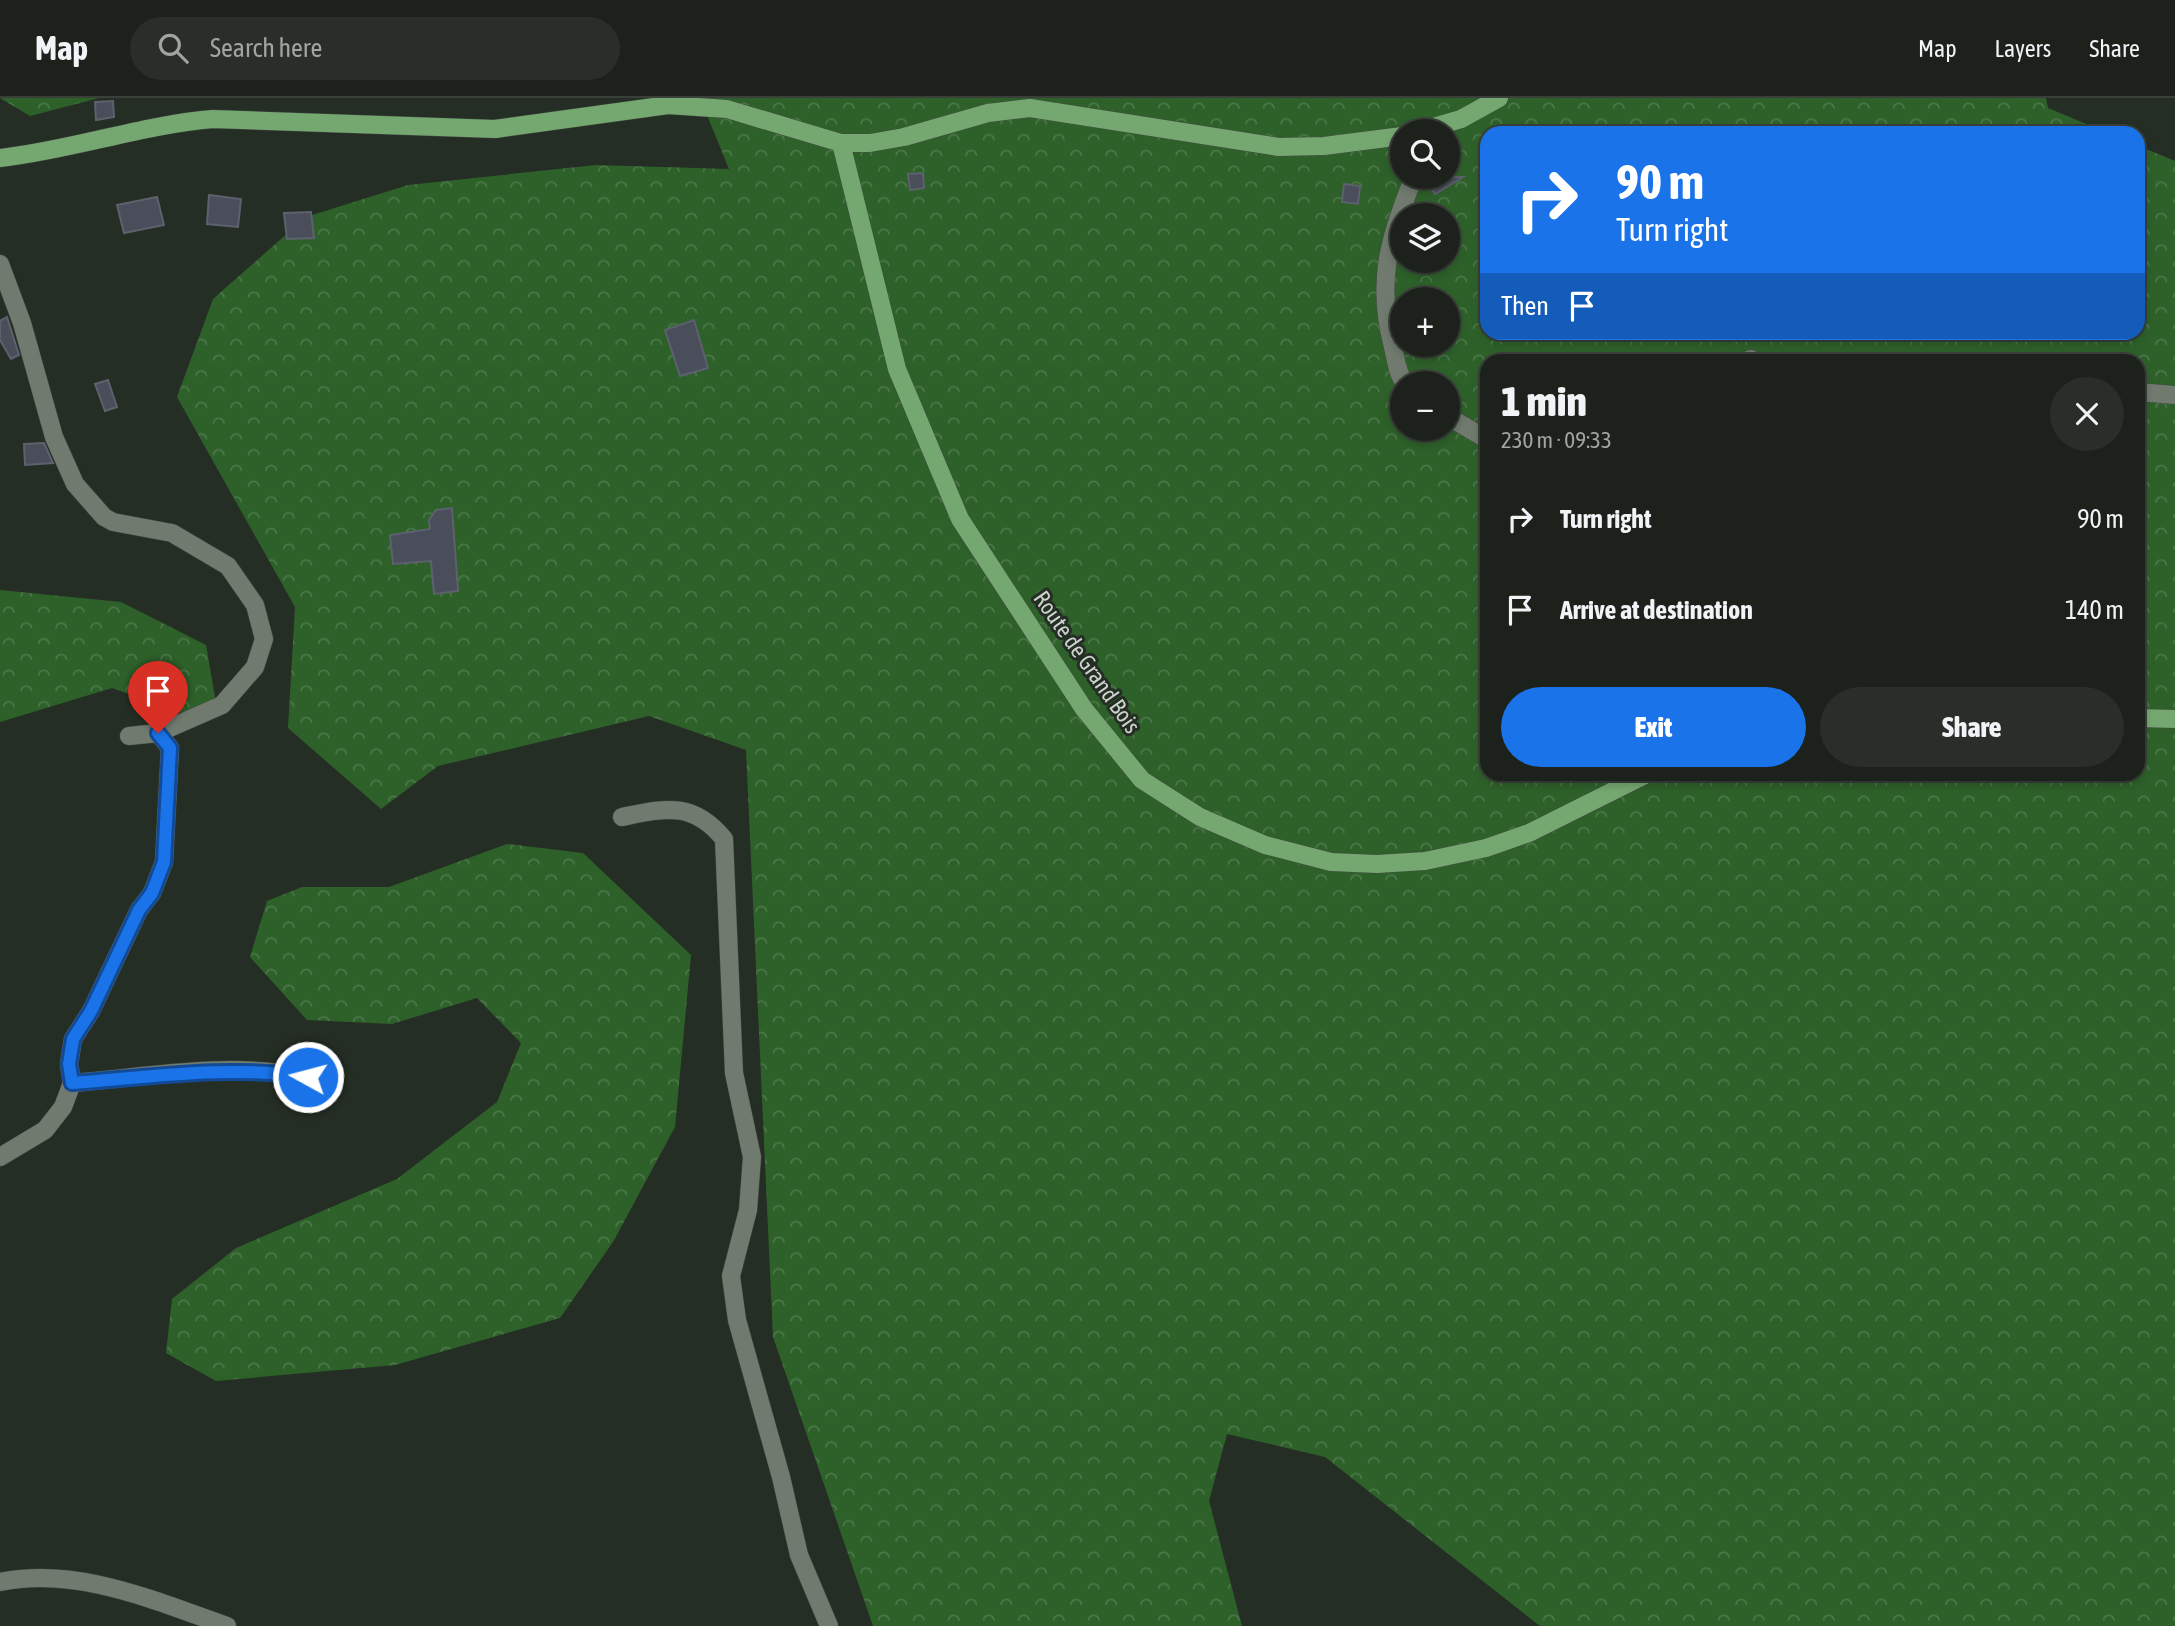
<!DOCTYPE html>
<meta charset="utf-8">
<style>
body{margin:0;font-family:"Asap Condensed",sans-serif;background:#292f28;color:#f1f3f6;height:100vh;display:flex;flex-direction:column;font-size:26px;white-space:nowrap}
*{box-sizing:border-box;margin:0}
p{font-size:23px;color:#a0a4a3}
.icon{flex:none;width:38px;height:38px;fill:none;stroke:currentColor;stroke-width:2;stroke-linecap:round;stroke-linejoin:round}
.map{position:relative;flex:1;overflow:hidden}
.panel{position:absolute;left:1480px;top:256px;width:665px;height:427px;display:flex;flex-direction:column;background:#1c221b;border-radius:21px;box-shadow:0 4px 10px #0003,0 0 0 2px #3a3f3a}
.panel>*{flex:none}
.hud{position:absolute;left:1480px;top:28px;width:665px;height:214px;border-radius:21px;box-shadow:0 4px 10px #0003,0 0 0 2px #3a3f3a;background:#1a73e8;color:#fff;overflow:hidden}
.tools{position:absolute;left:1390px;top:21px;display:grid;gap:14px}
.tools a{display:grid;place-items:center;width:70px;height:70px;border-radius:50%;background:#1c221b;box-shadow:0 4px 10px #0003,0 0 0 2px #3a3f3a;font-size:35px}
.pin{position:absolute;display:grid;place-items:center;width:60px;height:60px;color:#fff;margin:-72px -30px;border-radius:50% 50% 50% 0;rotate:-45deg;box-shadow:0 0 7px #0007}
.pin .icon{rotate:45deg}
.me{position:absolute;width:77px;margin:-38px;rotate:277deg;stroke-linejoin:round;filter:drop-shadow(0 0 5px #0008)}
.turn{display:flex;align-items:center;gap:24px;height:147px;padding:0 21px;font-size:32px}
.turn .icon{width:91px;height:91px;stroke-width:2.5}
.turn b{display:block;font-size:49px;line-height:60px}
.then{display:flex;align-items:center;height:66px;padding:0 21px;background:#0003;gap:14px;font-size:26px}
.round{display:grid;place-items:center;flex:none;width:74px;height:74px;border-radius:37px;background:#292f28}
.overview{display:flex;align-items:center;justify-content:space-between;height:119px;padding:0 21px}
h1{font-size:42px;font-weight:800;line-height:52px}
.action{display:flex;gap:14px;margin-top:auto;padding:14px 21px}
.action a{flex:1;height:80px;border-radius:42px;background:#1a73e8;color:#fff;font-size:28px;font-weight:800;line-height:80px;text-align:center}
.action a+a{background:#292f28;color:#f1f3f6}
ul{padding:0;list-style:none}
li{display:flex;align-items:center;gap:21px;height:91px;padding:0 21px}
li div{flex:1}
li b{display:block;font-size:26px}
li em{font-style:normal}
header{display:flex;align-items:center;gap:42px;box-sizing:border-box;height:98px;padding:0 35px;background:#1c221b;border-bottom:2px solid #3a3f3a}
header strong{font-size:33px}
nav{display:flex;gap:38px;margin-inline-start:auto;font-size:24px}
.search{width:490px;height:63px;background:#292f28;display:flex;align-items:center;gap:18px;box-sizing:border-box;padding:0 24px;border-radius:38px;color:#a0a4a3;font-size:26px}
.map>svg:first-child{display:block}
.forest{fill:url(#forest-crowns);fill-rule:evenodd}
.building{fill:#494e5a;stroke:#5d616e;stroke-width:2}
.lines{fill:none;stroke-linecap:round;stroke-linejoin:round}
.minor-casing{stroke:#434b43;stroke-width:19}
.major-casing{stroke:#434b43;stroke-width:19}
.minor{stroke:#707a6f;stroke-width:18}
.major{stroke:#75a870;stroke-width:18}
.route-casing{stroke:#114b97;stroke-width:18}
.route{stroke:#1a73e8;stroke-width:12}
.labels{text-anchor:middle;stroke-width:6;stroke-linejoin:round;paint-order:stroke}
.street-label{font-size:23px;fill:#cdd3cd;stroke:#252e24}
</style>
<header>
<strong>Map</strong>
<div class="search"><svg class="icon" aria-label="search" viewBox="0 0 24 24"><circle cx="10" cy="10" r="6"/><path d="M15 15l6 6"/></svg>Search here</div>
<nav><a>Map</a><a>Layers</a><a>Share</a></nav>
</header>
<div class="map">
<svg width="2175" height="1528" viewBox="0 0 2175 1528">
<defs>
<pattern id="forest-crowns" width="20" height="18" patternUnits="userSpaceOnUse" patternTransform="scale(1.75)"><rect width="20" height="18" fill="#2e612a"/><path d="M2 6a3 3 0 1 1 6 0M12 15a3 3 0 1 1 6 0" fill="none" stroke="#4b7748"/></pattern>
</defs>
<rect width="100%" height="100%" fill="#252e24"/>
<g class="forest">
<path d="M0,0H99L30,18Z"/>
<path d="M700,0H2046L2048,10L2108,35H1488V234H2138L2139,48L2175,63V1528H1540L1325,1359L1227,1336L1209,1403L1242,1528H873L773,1239L746,652L649,618L438,668L381,711L288,630L295,509L177,299L213,201L306,119L408,87L596,67L729,71ZM1402,33H1447V79H1402ZM1402,117H1447V163H1402ZM1402,201H1447V247H1402ZM1488,262H2138V676H1488ZM1402,285H1447V331H1402Z"/>
<path d="M0,492L121,504L206,547L215,599L193,619L112,590L0,624Z"/>
<path d="M507,746L583,755L691,857L675,1029L613,1144L560,1220L395,1267L216,1283L166,1255L172,1201L236,1150L397,1081L497,1004L521,945L477,900L392,926L307,922L250,859L267,803L302,789H389Z"/>
</g>
<g class="building">
<path d="M113,3L114,19L96,22L95,4Z"/>
<path d="M923,75L924,90L910,92L908,76Z"/>
<path d="M1425,79H1463L1435,96Z"/>
<path d="M1344,86L1360,88L1358,106L1342,104Z"/>
<path d="M209,97L241,101L238,129L207,126Z"/>
<path d="M157,99L164,127L124,135L117,107Z"/>
<path d="M311,114L314,140L287,141L284,115Z"/>
<path d="M7,219L19,257L11,261L0,242V223Z"/>
<path d="M694,222L708,270L680,278L665,232Z"/>
<path d="M108,282L117,309L105,313L95,286Z"/>
<path d="M44,345L53,365L25,367L24,346Z"/>
<path d="M452,410L458,493L434,496L431,463L393,466L390,437L430,431L429,422L436,412Z"/>
</g>
<g class="lines">
<g class="minor-casing">
<g id="minor">
<path d="M0,166L22,225L54,339L75,386L104,419L113,424L172,435L228,468L255,507L264,541L255,569L222,607L158,635"/>
<path d="M1748,262L1751,261"/>
<path d="M1405,285C1397,276 1396,261 1393,249C1376,184 1389,139 1414,79"/>
<path d="M2138,294L2175,297"/>
<path d="M1447,318L1488,342"/>
<path d="M622,719C666,710 693,703 724,741L734,975L752,1059L748,1112L731,1178L737,1222L781,1379L799,1457L829,1528"/>
<path d="M72,985C152,979 258,957 332,989"/>
<path d="M0,1059L45,1032L63,1009L72,985L69,966L73,941L91,913L139,812L152,795L164,764L170,650L158,635L129,638"/>
<path d="M0,1484C77,1468 155,1503 227,1528"/>
</g>
</g>
<g class="major-casing">
<g id="major">
<path d="M1420,33L1461,21L1499,0"/>
<path d="M841,45L897,271L960,421L1084,611L1142,682L1200,719L1265,747L1331,764L1377,766L1425,763L1486,750L1529,735L1647,676"/>
<path d="M0,60C72,52 141,27 213,21L495,31L668,7L727,11L841,45H870L904,39L988,15L1030,10L1279,49L1324,48L1402,38"/>
<path d="M2138,620L2175,621"/>
</g>
</g>
<use href="#minor" class="minor"/>
<use href="#major" class="major"/>
</g>
<g class="lines">
<g class="route-casing">
<path id="route" d="M158,635L170,650L164,764L152,795L139,812L91,913L73,941L69,966L72,985C150,979 230,967 308,979"/>
</g>
<use href="#route" class="route"/>
</g>
<g class="labels">
<g class="street-label">
<text transform="translate(1087 564) rotate(55)" y="8">Route de Grand Bois</text>
</g>
</g>
</svg>
<div class="tools">
<a><svg class="icon" aria-label="search" viewBox="0 0 24 24"><circle cx="10" cy="10" r="6"/><path d="M15 15l6 6"/></svg></a>
<a><svg class="icon" aria-label="layers" viewBox="0 0 24 24"><path d="M12 4l9 5-9 5-9-5zM3 14l9 5 9-5"/></svg></a>
<a>+</a>
<a>−</a>
</div>
<div class="pin" style="left:158px;top:635px;background:#d93025"><svg class="icon" aria-label="arrive" viewBox="0 0 24 24"><path d="M6 21V4h12l-3 4 3 4H6"/></svg></div>
<svg class="me" style="left:308px;top:979px" viewBox="-20 -20 40 40"><circle r="17" fill="#1a73e8" stroke="#fff" stroke-width="3"/><path d="M0-11L8 9 0 5-8 9z" fill="#fff"/></svg>
<div class="hud">
<div class="turn"><svg class="icon" aria-label="right" viewBox="0 0 24 24"><path d="M7 20v-9h11M14 6l5 5-5 5"/></svg><div><b>90 m</b>Turn right</div></div>
<div class="then">Then<svg class="icon" aria-label="arrive" viewBox="0 0 24 24"><path d="M6 21V4h12l-3 4 3 4H6"/></svg></div>
</div>
<section class="panel">
<div class="overview"><div><h1>1 min</h1><p>230 m · 09:33</p></div><a class="round"><svg class="icon" aria-label="close" viewBox="0 0 24 24"><path d="M6 6l12 12M18 6L6 18"/></svg></a></div>
<ul>
<li><svg class="icon" aria-label="right" viewBox="0 0 24 24"><path d="M7 20v-9h11M14 6l5 5-5 5"/></svg><div><b>Turn right</b></div><em>90 m</em></li>
<li><svg class="icon" aria-label="arrive" viewBox="0 0 24 24"><path d="M6 21V4h12l-3 4 3 4H6"/></svg><div><b>Arrive at destination</b></div><em>140 m</em></li>
</ul>
<div class="action"><a>Exit</a><a>Share</a></div>
</section>
</div>
